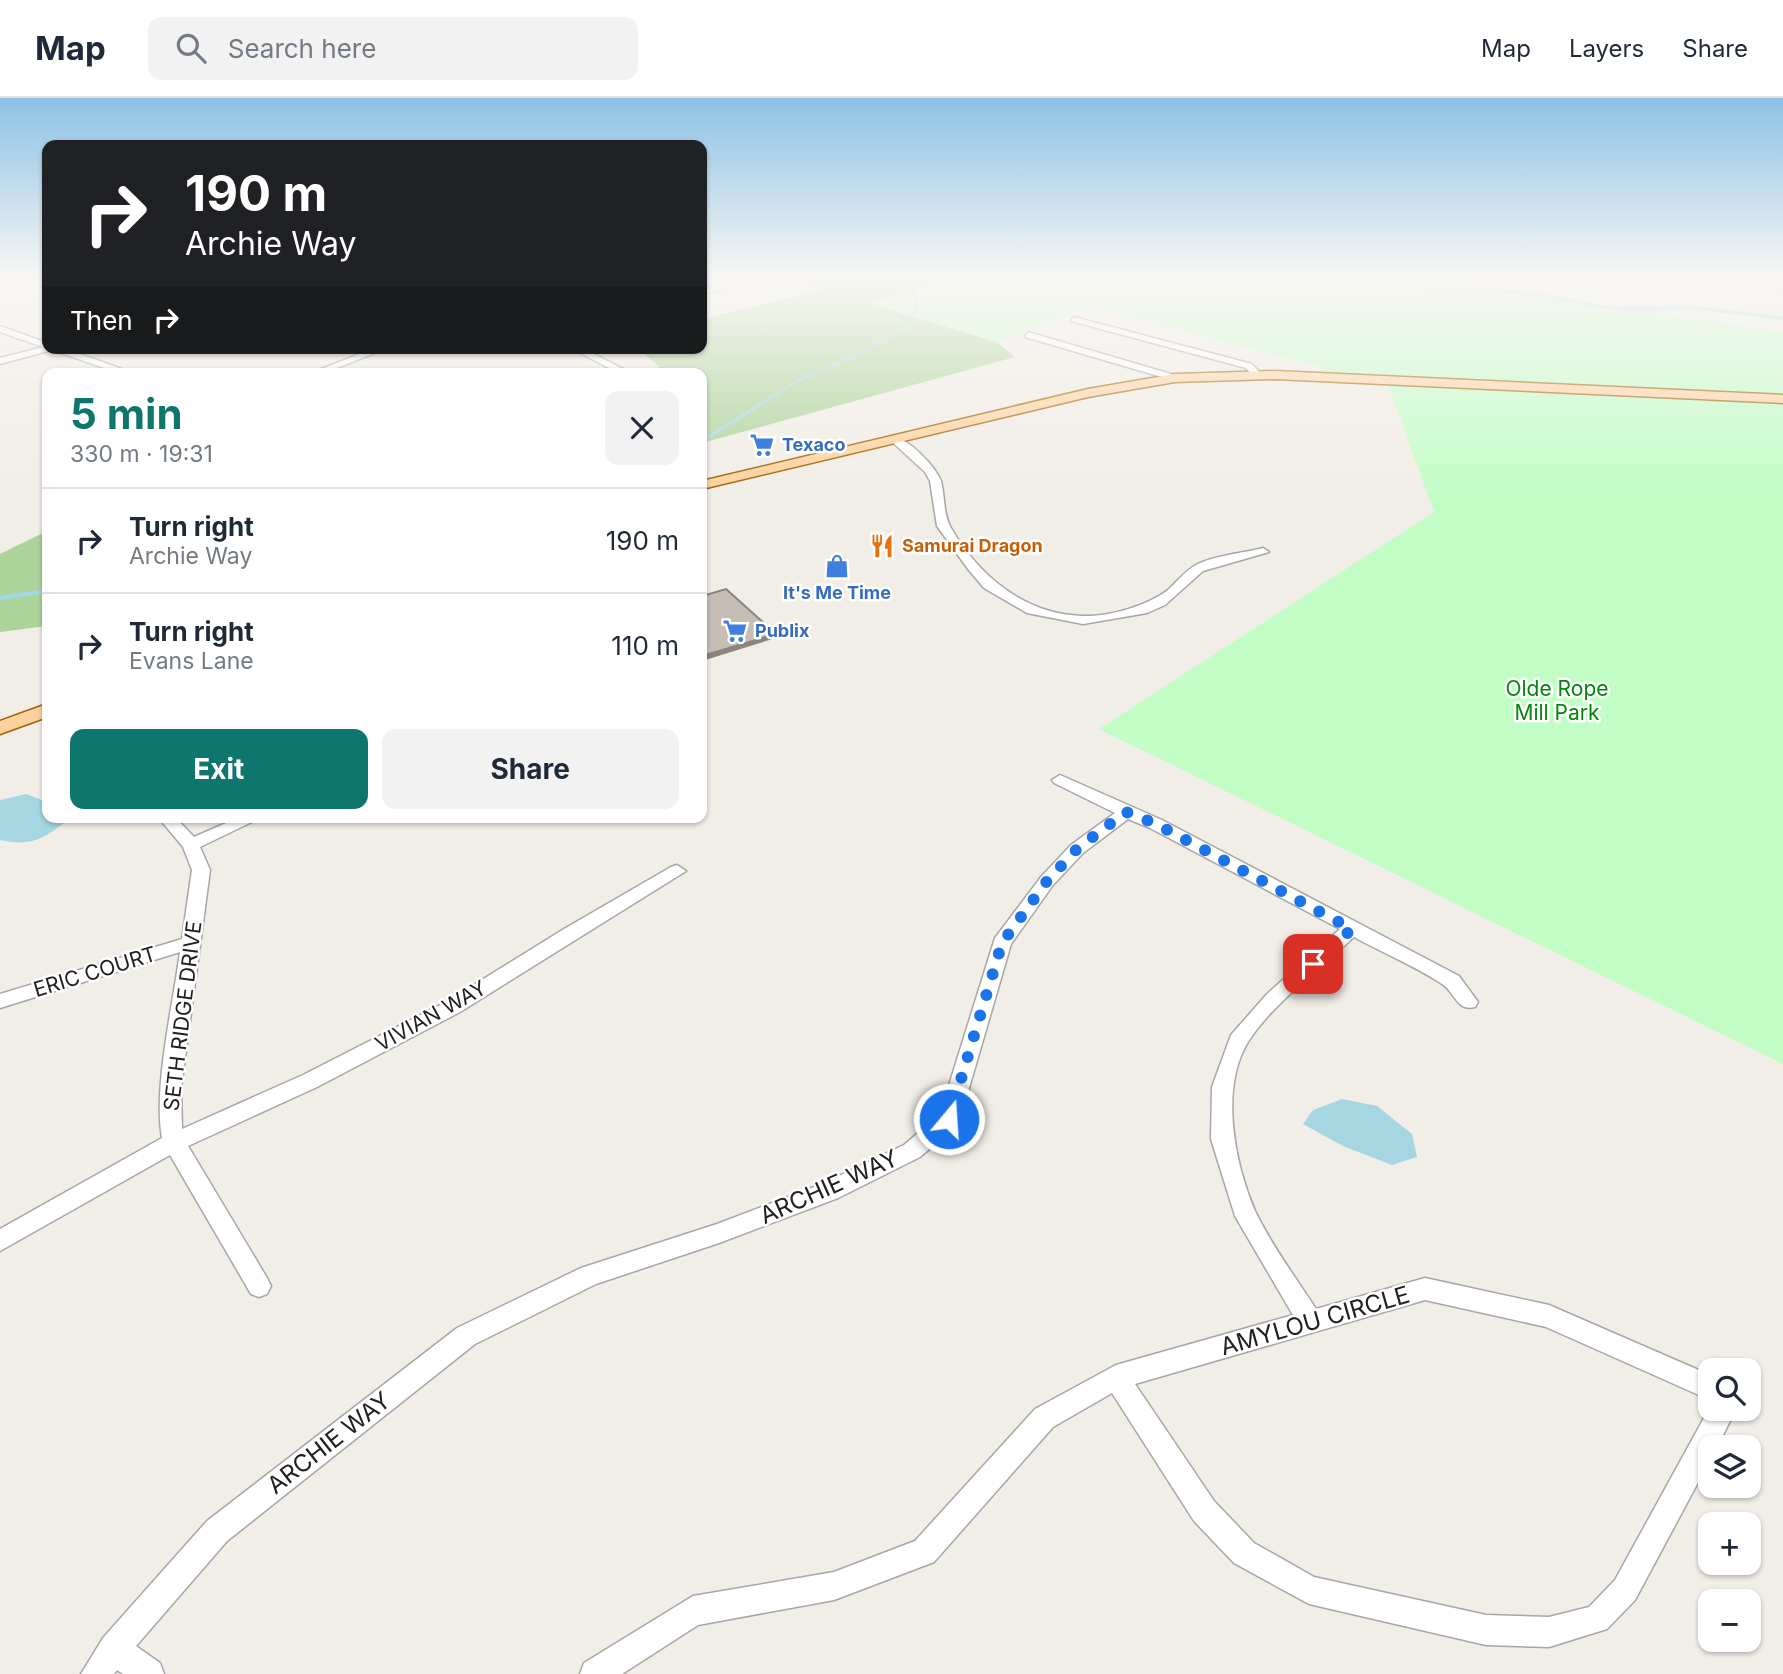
<!DOCTYPE html>
<meta charset="utf-8">
<style>
body{margin:0;font-family:Inter,sans-serif;background:#f2f2f3;color:#1f2937;height:100vh;display:flex;flex-direction:column;font-size:26px;white-space:nowrap}
*{box-sizing:border-box;margin:0}
p{font-size:23px;color:#747a83}
.icon{flex:none;width:38px;height:38px;fill:none;stroke:currentColor;stroke-width:2;stroke-linecap:round;stroke-linejoin:round}
.map{position:relative;flex:1;overflow:hidden}
.side{position:absolute;left:42px;top:270px;width:665px;height:455px;display:flex;flex-direction:column;background:#fff;border-radius:14px;box-shadow:0 2px 5px #0004}
.side>*{flex:none}
.hud{position:absolute;left:42px;top:42px;width:665px;height:214px;border-radius:14px;box-shadow:0 2px 5px #0004;background:#202124;color:#fff;overflow:hidden}
.fabs{position:absolute;left:1698px;top:1260px;display:grid;gap:14px}
.fabs a{display:grid;place-items:center;width:63px;height:63px;border-radius:14px;background:#fff;box-shadow:0 2px 5px #0004;font-size:35px}
.pin{position:absolute;display:grid;place-items:center;width:60px;height:60px;color:#fff;margin:-30px;border-radius:14px;box-shadow:0 4px 10px #0006}
.me{position:absolute;width:77px;margin:-38px;rotate:18deg;stroke-linejoin:round;filter:drop-shadow(0 0 5px #0008)}
.turn{display:flex;align-items:center;gap:24px;height:147px;padding:0 28px;font-size:32px}
.turn .icon{width:91px;height:91px;stroke-width:2.5}
.turn b{display:block;font-size:49px;line-height:60px}
.then{display:flex;align-items:center;height:66px;padding:0 28px;background:#0003;gap:14px;font-size:26px}
.round{display:grid;place-items:center;flex:none;width:74px;height:74px;border-radius:14px;background:#f2f2f3}
.headline{display:flex;align-items:center;justify-content:space-between;height:119px;padding:0 28px}
h1{font-size:42px;font-weight:700;line-height:52px;color:#0f766e}
.cta{display:flex;gap:14px;margin-top:auto;padding:14px 28px}
.cta a{flex:1;height:80px;border-radius:14px;background:#0f766e;color:#fff;font-size:28px;font-weight:700;line-height:80px;text-align:center}
.cta a+a{background:#f2f2f3;color:#1f2937}
ul{padding:0;list-style:none}
li{display:flex;align-items:center;gap:21px;height:105px;padding:0 28px;border-top:2px solid #e0e1e3}
li div{flex:1}
li b{display:block;font-size:26px}
li em{font-style:normal}
header{display:flex;align-items:center;gap:42px;box-sizing:border-box;height:98px;padding:0 35px;background:#fff;border-bottom:2px solid #e0e1e3}
header strong{font-size:33px}
nav{display:flex;gap:38px;margin-inline-start:auto;font-size:24px}
.search{width:490px;height:63px;background:#f2f2f3;display:flex;align-items:center;gap:18px;box-sizing:border-box;padding:0 24px;border-radius:14px;color:#747a83;font-size:26px}
.map>svg:first-child{display:block}
.forest{fill:#acd399}
.park{fill:#c2fdc5}
.water{fill:#a5d6e1}
.lines{fill:none;stroke-linecap:round;stroke-linejoin:round}
.stream-far2{stroke:#a5d6e1;stroke-width:2.5}
.stream-far1{stroke:#a5d6e1;stroke-width:3.5}
.stream{stroke:#a5d6e1;stroke-width:4.5}
.minor-casing{stroke:#a7a7a7;stroke-width:3}
.major-casing{stroke:#9d6300;stroke-width:3}
.minor{fill:#fff;fill-rule:evenodd}
.major{fill:#ffd19e;fill-rule:evenodd}
.shaded-wall{fill:#8b847f}
.building{fill:#c6bdb5;stroke:#8b847f;stroke-width:2}
.route{stroke:#1a73e8;stroke-width:12;stroke-dasharray:0 21.6}
.labels{text-anchor:middle;stroke-width:5;stroke-linejoin:round;paint-order:stroke}
.far-shop-label{font-size:18px;font-weight:bold;fill:#366cbe;stroke:#fff;text-anchor:start}
.far-food-label{font-size:18px;font-weight:bold;fill:#c56008;stroke:#fff;text-anchor:start}
.park-label{font-size:21px;fill:#05870b;stroke:#fff}
.street-label{font-size:21px;fill:#202020;stroke:#fff}
.near-street-label{font-size:24px;fill:#202020;stroke:#fff}
</style>
<header>
<strong>Map</strong>
<div class="search"><svg class="icon" aria-label="search" viewBox="0 0 24 24"><circle cx="10" cy="10" r="6"/><path d="M15 15l6 6"/></svg>Search here</div>
<nav><a>Map</a><a>Layers</a><a>Share</a></nav>
</header>
<div class="map">
<svg width="1783" height="1576" viewBox="0 0 1783 1576">
<rect width="100%" height="100%" fill="#f1ede7"/>
<g class="forest">
<path d="M777,178H957L870,206L997,244L1015,259L702,345V275H647L660,269L636,250H702V221L821,192Z"/>
<path d="M47,433V528L0,534V456Z"/>
</g>
<path class="park" d="M957,178H1413L1783,234V966L1099,631L1434,414L1388,287L1356,279L1319,277L1325,270L1090,208L997,244L869,205Z"/>
<g class="water">
<path d="M1392,178H1417L1441,186L1522,192L1608,208H1695L1783,218V222L1688,211L1643,214L1612,212L1535,198L1424,191L1405,186Z"/>
<path d="M26,696L47,704V719H62L64,725C41,743 28,748 0,742V702Z"/>
<path d="M1342,1001L1377,1008L1412,1036L1417,1059L1392,1067L1343,1048L1303,1026L1313,1012Z"/>
</g>
<g class="lines">
<g class="stream-far2">
<path d="M1739,178L1783,192"/>
<path d="M771,300L797,283L855,257L911,227L917,208L909,178"/>
</g>
<path class="stream-far1" d="M702,343L773,298"/>
<path class="stream" d="M0,500L47,493"/>
<g class="minor-casing">
<g id="minor">
<path d="M723,187L726,191L702,197V193Z"/>
<path d="M1074,219L1252,266L1262,277L1254,279L1246,270L1071,223Z"/>
<path d="M0,228L47,245V250H63L133,275H119L52,252L0,266V260L43,249L0,234Z"/>
<path d="M1028,234L1178,278L1180,280L1172,282L1025,239Z"/>
<path d="M375,250H388L324,275H311Z"/>
<path d="M570,250H582L631,275H619Z"/>
<path d="M891,339C906,337 936,369 941,383C945,398 943,417 951,430C979,478 1024,516 1082,518C1109,519 1147,508 1168,492C1176,485 1186,472 1196,467C1212,458 1244,455 1263,450L1269,454L1203,473L1165,507L1147,515L1083,526L1027,515L984,490L968,471L937,428L930,383L925,374L891,343Z"/>
<path d="M1060,677L1162,722L1459,878L1478,904L1475,909C1457,914 1455,894 1442,886C1415,868 1383,855 1354,839C1322,869 1271,907 1248,944C1219,991 1235,1068 1256,1115C1272,1148 1296,1180 1316,1211L1425,1180L1549,1207L1710,1277V1302L1546,1229L1425,1202L1135,1286L1214,1403L1254,1445L1314,1479L1486,1517L1549,1519L1589,1509L1615,1482L1710,1309L1736,1311L1717,1349H1710V1362L1635,1502L1607,1531L1549,1549L1486,1547L1309,1506L1234,1465L1194,1423L1112,1295L1053,1329L934,1464L834,1502L698,1527L622,1576H580L584,1565L693,1498L834,1474L915,1443L1035,1311L1116,1267L1293,1217L1235,1118L1211,1041L1212,989L1231,937L1267,896L1340,831L1150,730L1128,721L1083,755L1053,787L1011,846L960,1021L957,1027L920,1059L838,1100L719,1145L596,1186L475,1246L227,1443L136,1548L160,1565L164,1576H123L117,1572L114,1576H81L103,1540L207,1423L457,1230L581,1170L717,1126L822,1086L904,1047L940,1016L995,840L1041,779L1071,747L1115,715L1054,685L1052,682Z"/>
<path d="M158,719H175L194,739L240,719H262L200,749L210,772L181,991L182,1031L303,977L446,904L564,831L671,769L677,767L686,773L460,914L317,989L188,1048L267,1180L271,1188L267,1196L259,1199L251,1196L170,1057L0,1153V1131L162,1040C153,990 173,907 180,854L0,910V896L182,841L192,772L183,749Z"/>
</g>
</g>
<g class="major-casing">
<g id="major">
<path d="M1276,273L1783,297V305L1276,281L1175,284L1088,299L702,391V383L1088,291L1175,276Z"/>
<path d="M47,606V619L0,636V623Z"/>
</g>
</g>
<use href="#minor" class="minor"/>
<use href="#major" class="major"/>
</g>
<path class="shaded-wall" d="M776,536V540L702,563V558Z"/>
<path class="building" d="M726,491L776,536L702,558V498Z"/>
<linearGradient id="sky" x2="0" y2="1"><stop stop-color="#8dc2e5"/><stop offset="0.45" stop-color="#f9f7f4"/><stop offset="1" stop-color="#f9f7f4" stop-opacity="0"/></linearGradient>
<rect width="1783" height="399" fill="url(#sky)"/>
<g class="lines">
<path class="route" d="M949,1021L1002,845L1047,783L1077,751L1126,714L1156,726L1352,831L1313,866"/>
</g>
<defs>
<g id="supermarket-bare" transform="scale(1.89)"><path d="M-6-5.5h2.5l.6 2H6L4.5 2H-2.5L-4.4-4H-6ZM-1.5 3.2a1.3 1.3 0 1 0 .1 0ZM3 3.2a1.3 1.3 0 1 0 .1 0Z" fill="#3f7fe0" stroke="#fff" stroke-width="2.5" paint-order="stroke"/></g>
<g id="restaurant-bare" transform="scale(1.89)"><path d="M-5-6h1v4h1v-4h1v4h1v-4h1v5L-1.5 .5V6h-2V.5L-5-1ZM5-6V6H3V1.5H1.5Q1.5-4 5-6Z" fill="#e8710a" stroke="#fff" stroke-width="2.5" paint-order="stroke"/></g>
<g id="shop-bare" transform="scale(1.89)"><path d="M-5-2.5h2.3a2.7 3.5 0 0 1 5.4 0H5L5.5 6h-11ZM-1.5-2.5h3a1.5 2.3 0 0 0-3 0Z" fill="#3f7fe0" stroke="#fff" stroke-width="2.5" paint-order="stroke"/></g>
</defs>
<g fill-rule="evenodd">
<use href="#supermarket-bare" x="762" y="347"/>
<use href="#restaurant-bare" x="882" y="448"/>
<use href="#shop-bare" x="837" y="468"/>
<use href="#supermarket-bare" x="735" y="533"/>
</g>
<g class="labels">
<g class="far-shop-label">
<text x="782" y="353">Texaco</text>
<text x="837" y="501" text-anchor="middle">It's Me Time</text>
<text x="755" y="539">Publix</text>
</g>
<g class="far-food-label">
<text x="902" y="454">Samurai Dragon</text>
</g>
<g class="park-label">
<text x="1557" y="598">Olde Rope<tspan x="1557" dy="24">Mill Park</tspan></text>
</g>
<g class="street-label">
<text transform="translate(95 874) rotate(-17)" y="7">ERIC COURT</text>
<text transform="translate(183 918) rotate(-83)" y="7">SETH RIDGE DRIVE</text>
<text transform="translate(431 918) rotate(-29)" y="7">VIVIAN WAY</text>
</g>
<g class="near-street-label">
<text transform="translate(829 1089) rotate(-24)" y="8">ARCHIE WAY</text>
<text transform="translate(1315 1223) rotate(-16)" y="8">AMYLOU CIRCLE</text>
<text transform="translate(329 1345) rotate(-38)" y="8">ARCHIE WAY</text>
</g>
</g>
</svg>
<div class="fabs">
<a><svg class="icon" aria-label="search" viewBox="0 0 24 24"><circle cx="10" cy="10" r="6"/><path d="M15 15l6 6"/></svg></a>
<a><svg class="icon" aria-label="layers" viewBox="0 0 24 24"><path d="M12 4l9 5-9 5-9-5zM3 14l9 5 9-5"/></svg></a>
<a>+</a>
<a>−</a>
</div>
<div class="pin" style="left:1313px;top:866px;background:#d93025"><svg class="icon" aria-label="arrive" viewBox="0 0 24 24"><path d="M6 21V4h12l-3 4 3 4H6"/></svg></div>
<svg class="me" style="left:949px;top:1021px" viewBox="-20 -20 40 40"><circle r="17" fill="#1a73e8" stroke="#fff" stroke-width="3"/><path d="M0-11L8 9 0 5-8 9z" fill="#fff"/></svg>
<div class="hud">
<div class="turn"><svg class="icon" aria-label="right" viewBox="0 0 24 24"><path d="M7 20v-9h11M14 6l5 5-5 5"/></svg><div><b>190 m</b>Archie Way</div></div>
<div class="then">Then<svg class="icon" aria-label="right" viewBox="0 0 24 24"><path d="M7 20v-9h11M14 6l5 5-5 5"/></svg></div>
</div>
<section class="side">
<div class="headline"><div><h1>5 min</h1><p>330 m · 19:31</p></div><a class="round"><svg class="icon" aria-label="close" viewBox="0 0 24 24"><path d="M6 6l12 12M18 6L6 18"/></svg></a></div>
<ul>
<li><svg class="icon" aria-label="right" viewBox="0 0 24 24"><path d="M7 20v-9h11M14 6l5 5-5 5"/></svg><div><b>Turn right</b><p>Archie Way</p></div><em>190 m</em></li>
<li><svg class="icon" aria-label="right" viewBox="0 0 24 24"><path d="M7 20v-9h11M14 6l5 5-5 5"/></svg><div><b>Turn right</b><p>Evans Lane</p></div><em>110 m</em></li>
</ul>
<div class="cta"><a>Exit</a><a>Share</a></div>
</section>
</div>
